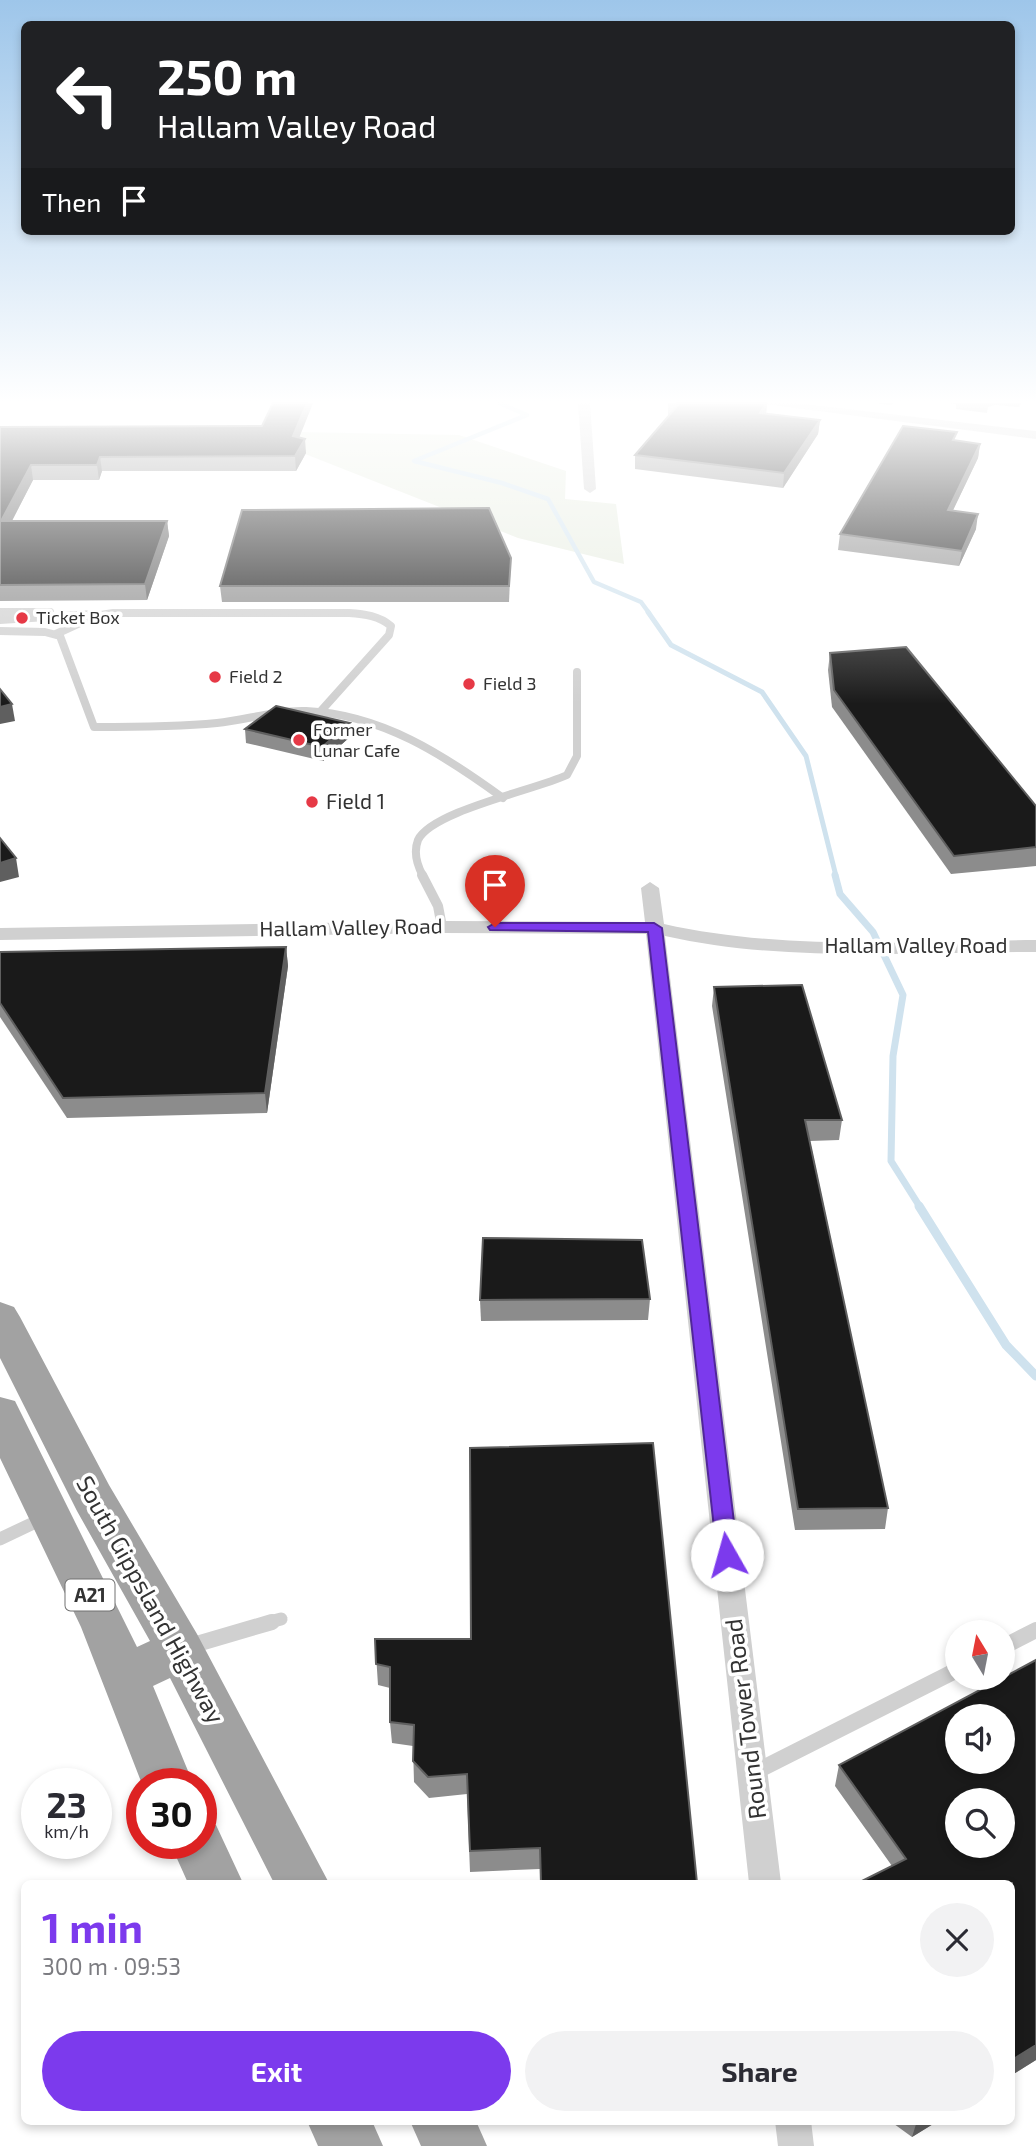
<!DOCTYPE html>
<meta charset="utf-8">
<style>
body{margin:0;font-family:"Exo 2",sans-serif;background:#f2f2f3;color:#2b2b33;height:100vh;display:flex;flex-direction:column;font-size:26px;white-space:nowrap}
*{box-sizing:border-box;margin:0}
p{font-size:23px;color:#7c7c81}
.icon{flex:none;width:38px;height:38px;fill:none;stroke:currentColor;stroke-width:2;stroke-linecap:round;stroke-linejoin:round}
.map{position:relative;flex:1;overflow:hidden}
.side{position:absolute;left:21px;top:1880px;width:994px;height:245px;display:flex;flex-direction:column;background:#fff;border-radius:10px;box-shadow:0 4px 10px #0003}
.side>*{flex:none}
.top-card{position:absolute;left:21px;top:21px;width:994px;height:214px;border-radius:10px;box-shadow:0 4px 10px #0003;background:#202124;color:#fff;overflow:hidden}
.needle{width:46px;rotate:350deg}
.fabs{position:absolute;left:945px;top:1620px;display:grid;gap:14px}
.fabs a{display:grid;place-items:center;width:70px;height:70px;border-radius:50%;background:#fff;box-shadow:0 4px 10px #0003;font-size:35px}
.speed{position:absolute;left:21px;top:1768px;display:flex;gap:14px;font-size:35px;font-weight:700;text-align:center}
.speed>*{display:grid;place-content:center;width:91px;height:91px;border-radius:50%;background:#fff;box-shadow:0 4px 10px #0003;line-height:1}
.speed small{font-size:18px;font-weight:400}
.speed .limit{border:10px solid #d22;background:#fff;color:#111}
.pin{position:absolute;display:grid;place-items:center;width:60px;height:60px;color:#fff;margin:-72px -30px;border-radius:50% 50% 50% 0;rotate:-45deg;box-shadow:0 0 7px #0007}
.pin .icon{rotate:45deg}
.me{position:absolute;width:77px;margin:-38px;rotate:353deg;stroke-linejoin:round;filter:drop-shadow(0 0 5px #0008)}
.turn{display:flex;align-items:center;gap:24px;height:147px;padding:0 21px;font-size:32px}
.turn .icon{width:91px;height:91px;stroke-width:2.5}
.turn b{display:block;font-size:49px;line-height:60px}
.then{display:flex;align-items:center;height:66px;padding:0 21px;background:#0003;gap:14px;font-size:26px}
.round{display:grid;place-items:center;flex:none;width:74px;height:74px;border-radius:37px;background:#f2f2f3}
.head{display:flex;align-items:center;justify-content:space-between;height:119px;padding:0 21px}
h1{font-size:42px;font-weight:700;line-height:52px;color:#7c3aed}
.button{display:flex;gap:14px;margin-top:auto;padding:14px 21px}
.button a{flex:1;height:80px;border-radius:42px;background:#7c3aed;color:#fff;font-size:28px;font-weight:700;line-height:80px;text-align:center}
.button a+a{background:#f2f2f3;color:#2b2b33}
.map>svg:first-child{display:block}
.green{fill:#e6ecdf}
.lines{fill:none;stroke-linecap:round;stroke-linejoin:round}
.stream-far3{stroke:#cfe2ee;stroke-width:4.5}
.stream-far2{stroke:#cfe2ee;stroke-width:5}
.stream-far1{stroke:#cfe2ee;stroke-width:7}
.stream{stroke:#cfe2ee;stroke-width:9}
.service-far4{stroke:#d0d0d0;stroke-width:6}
.service-far3{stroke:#d0d0d0;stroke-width:8}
.service-far2{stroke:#d0d0d0;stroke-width:10}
.service-far1{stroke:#d0d0d0;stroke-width:13}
.service{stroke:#d0d0d0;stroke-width:16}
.minor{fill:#d0d0d0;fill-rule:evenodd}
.trunk{fill:#a2a2a2;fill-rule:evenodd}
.wall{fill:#8c8c8c}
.shaded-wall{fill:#5f5f5f}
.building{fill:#1a1a1a;stroke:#5f5f5f;stroke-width:2;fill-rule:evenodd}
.route{fill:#7c3aed;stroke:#51269a;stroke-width:2}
.poi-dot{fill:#e63946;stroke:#fff;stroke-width:2.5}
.labels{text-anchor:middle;stroke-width:7;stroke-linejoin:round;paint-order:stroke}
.far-poi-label{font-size:18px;fill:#333;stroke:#fff;text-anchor:start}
.shield{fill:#fff;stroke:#707070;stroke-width:2}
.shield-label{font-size:19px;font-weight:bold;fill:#333}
.poi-label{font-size:21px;fill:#333;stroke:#fff;text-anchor:start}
.street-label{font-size:21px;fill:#333;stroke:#fff}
.near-street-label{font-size:24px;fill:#333;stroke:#fff}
</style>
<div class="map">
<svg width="1036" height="2146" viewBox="0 0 1036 2146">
<rect width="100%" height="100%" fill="#fff"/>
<path class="green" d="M247,431L459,435L566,471L565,499L616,504L624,564L518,538Z"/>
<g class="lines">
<path class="stream-far3" d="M499,403L527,415L414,461L502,483L548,499L594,582L641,602L649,613"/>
<path class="stream-far2" d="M648,612L671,645L762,692L806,756L836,876"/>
<path class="stream-far1" d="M835,875L840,894L873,932L903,995L893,1056L891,1161L920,1207"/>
<path class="stream" d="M919,1206L1006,1345L1036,1376"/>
<g class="service-far4">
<path d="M0,612H50"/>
<path d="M110,613H355"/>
</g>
<g class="service-far3">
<path d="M0,612H50"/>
<path d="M0,620L93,614"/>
<path d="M0,631L45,632L60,636L94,727C135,727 176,727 217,723C246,720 276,710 306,711C381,714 444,755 503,798"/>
<path d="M56,634L95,616L113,613H349C365,614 379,616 391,626L389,635L320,712"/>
<path d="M423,876C417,865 413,853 418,840C432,811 535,790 567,775L577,756V672"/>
</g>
<path class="service-far2" d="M422,875L438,906L442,927"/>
<g class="service-far1">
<path d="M0,1539L42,1519"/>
<path d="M266,1623L281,1619"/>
</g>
<g class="service">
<path d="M190,1646L272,1622"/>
<path d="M1003,1647L1036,1630"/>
<path d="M755,1772L957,1670"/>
</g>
<g class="minor">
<path d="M578,403H590L596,489L590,493L584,489Z"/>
<path d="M757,403H796L1036,431V439Z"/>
<path d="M650,882L659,888L664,924C784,951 913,941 1036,940V952C914,952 785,963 665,936L781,1883H749L646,934L442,933L0,940V928L442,921L645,922L641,888Z"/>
<path d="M775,2121H811L814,2146H778Z"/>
</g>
<g class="trunk">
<path d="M0,1302L14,1307L20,1317L109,1485L197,1634L329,1883H274L170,1678L153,1686L193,1783L142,1784L81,1627L0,1458V1397L15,1401L137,1647L150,1641L77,1511L0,1358Z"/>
<path d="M201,1820L216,1825L243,1883H188L170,1843H201Z"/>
<path d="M307,2121H372L383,2146H318Z"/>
<path d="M410,2121H476L487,2146H421Z"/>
</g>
</g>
<g class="wall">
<path d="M313,403L299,438L306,453L296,471H102L99,480H33L12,521H167L169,536L147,600L0,601V427L262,426Z"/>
<path d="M668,403H767L766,413L820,420L818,434L783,488L635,469V455L668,416Z"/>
<path d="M874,403H894L891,405Z"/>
<path d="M949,403H1021L1019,407L995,405L988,407L987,413L956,409V404Z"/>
<path d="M956,441L980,444L978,458L953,510L976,529L959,566L838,550L840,534Z"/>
<path d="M511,558L509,602H222L220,586Z"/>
<path d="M830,653L1036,806V866L951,874L832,707L828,670Z"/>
<path d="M245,729L351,736L323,761L246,743Z"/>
<path d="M286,947L288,966L267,1113L67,1118L0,1017V952Z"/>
<path d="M714,987L842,1120L839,1140L810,1141L888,1508L885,1529L795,1530L712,1006Z"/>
<path d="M650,1299L648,1320L481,1321L480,1300Z"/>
<path d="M375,1639L697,1883H540V1869L470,1872L467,1794L429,1798L414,1782L413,1746L392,1743L390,1722V1688L378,1685Z"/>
<path d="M1036,1660V2060L1012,2075V1883L892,1866L835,1786L839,1765Z"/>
<path d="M890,2121H938L912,2137Z"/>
</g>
<g class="shaded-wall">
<path d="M307,403H313L294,450L293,436Z"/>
<path d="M766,403H767L766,416L760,413Z"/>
<path d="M820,420L818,434L783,488L784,473Z"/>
<path d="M305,439L306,453L296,471L295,456Z"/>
<path d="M980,444L978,458L946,525L948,510Z"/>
<path d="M100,457L102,471L99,480L97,465Z"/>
<path d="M31,465L33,480L4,536L1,521Z"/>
<path d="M978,514L976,529L959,566L962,551Z"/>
<path d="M167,521L169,536L147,600L145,584Z"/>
<path d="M12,704L15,721L0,724V707Z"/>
<path d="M350,723L351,736L323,761L322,747Z"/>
<path d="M16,858L19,877L0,882V863Z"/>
<path d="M286,947L288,966L267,1113L265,1093Z"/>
<path d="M1036,2045V2060L1012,2075V2060Z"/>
<path d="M917,2121H938L912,2137Z"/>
</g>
<g class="building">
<path d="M273,403H307L293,436L305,439L295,456L100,457L97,465H31L1,521H167L145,584L0,585V427L262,426Z"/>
<path d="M676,403H766L760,413L820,420L784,473L635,455L679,404Z"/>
<path d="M903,426L957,432L953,440L980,444L948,510L978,514L962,551L840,534Z"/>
<path d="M489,508L511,558L509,586H220L242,510Z"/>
<path d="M906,647L1036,806V847L954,856L834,690L830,653Z"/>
<path d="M0,689L12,704L0,707Z"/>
<path d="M276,706L350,723L322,747L245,729Z"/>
<path d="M0,838L16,858L0,863Z"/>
<path d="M286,947L265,1093L63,1098L0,1003V952Z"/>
<path d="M802,985L842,1120H805L888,1508L798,1509L714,987Z"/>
<path d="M483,1238L642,1240L650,1299L480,1300Z"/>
<path d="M653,1443L697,1883H541L540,1848L470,1851L467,1774L428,1777L413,1761L414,1725L390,1722V1667L376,1664L375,1639H471L470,1448Z"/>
<path d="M1036,1660V2045L1012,2060V1883H858L906,1859L839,1765ZM957,1717H1003V1762H957ZM957,1801H1003V1846H957Z"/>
</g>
<linearGradient id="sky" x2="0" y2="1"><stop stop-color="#9ec6ea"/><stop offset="0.57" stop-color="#fff"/><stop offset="1" stop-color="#fff" stop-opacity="0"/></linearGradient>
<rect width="1036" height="704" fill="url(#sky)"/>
<path class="route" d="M495,923H654L662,928L738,1555L735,1561L727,1564L720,1561L717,1555L648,932L490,930L488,927Z"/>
<g class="poi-dot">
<circle cx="22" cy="618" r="7"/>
<circle cx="215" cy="677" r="7"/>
<circle cx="469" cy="684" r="7"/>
<circle cx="299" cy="740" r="7"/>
<circle cx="312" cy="802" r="7"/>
</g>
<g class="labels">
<g class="far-poi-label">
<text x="36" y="624">Ticket Box</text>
<text x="229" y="683">Field 2</text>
<text x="483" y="690">Field 3</text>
<text x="313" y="736">Former<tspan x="313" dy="21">Lunar Cafe</tspan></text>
</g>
<rect class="shield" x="65.5" y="1579.5" width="49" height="31" rx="5"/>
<g class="shield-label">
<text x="90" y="1602">A21</text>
</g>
<g class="poi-label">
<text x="326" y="809">Field 1</text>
</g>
<g class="street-label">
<text transform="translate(351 928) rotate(-1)" y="7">Hallam Valley Road</text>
<text x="916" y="953">Hallam Valley Road</text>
</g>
<g class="near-street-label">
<text transform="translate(150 1600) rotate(61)" y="8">South Gippsland Highway</text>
<text transform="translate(746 1719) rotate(-97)" y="8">Round Tower Road</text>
</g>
</g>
</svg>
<div class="fabs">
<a><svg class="needle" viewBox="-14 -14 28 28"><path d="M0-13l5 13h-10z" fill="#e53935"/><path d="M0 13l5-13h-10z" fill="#7c7c81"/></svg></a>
<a><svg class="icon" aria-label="sound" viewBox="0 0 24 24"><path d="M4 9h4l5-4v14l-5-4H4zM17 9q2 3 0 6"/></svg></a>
<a><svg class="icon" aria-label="search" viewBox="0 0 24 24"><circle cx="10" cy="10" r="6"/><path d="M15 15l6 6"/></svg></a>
</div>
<div class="speed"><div>23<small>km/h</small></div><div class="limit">30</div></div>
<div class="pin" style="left:495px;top:927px;background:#d93025"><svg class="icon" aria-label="arrive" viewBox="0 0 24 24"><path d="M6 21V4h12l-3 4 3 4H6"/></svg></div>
<svg class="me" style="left:727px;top:1555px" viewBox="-20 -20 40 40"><circle r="19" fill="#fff"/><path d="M0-13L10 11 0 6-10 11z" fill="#7c3aed"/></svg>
<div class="top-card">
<div class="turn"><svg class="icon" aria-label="left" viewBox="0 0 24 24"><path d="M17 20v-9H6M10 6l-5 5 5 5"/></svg><div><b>250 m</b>Hallam Valley Road</div></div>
<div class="then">Then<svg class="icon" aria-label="arrive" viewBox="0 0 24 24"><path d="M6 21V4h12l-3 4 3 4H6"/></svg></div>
</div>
<section class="side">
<div class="head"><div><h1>1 min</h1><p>300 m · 09:53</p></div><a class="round"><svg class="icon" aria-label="close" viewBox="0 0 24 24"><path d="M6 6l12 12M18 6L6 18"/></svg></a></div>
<div class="button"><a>Exit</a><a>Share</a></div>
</section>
</div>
